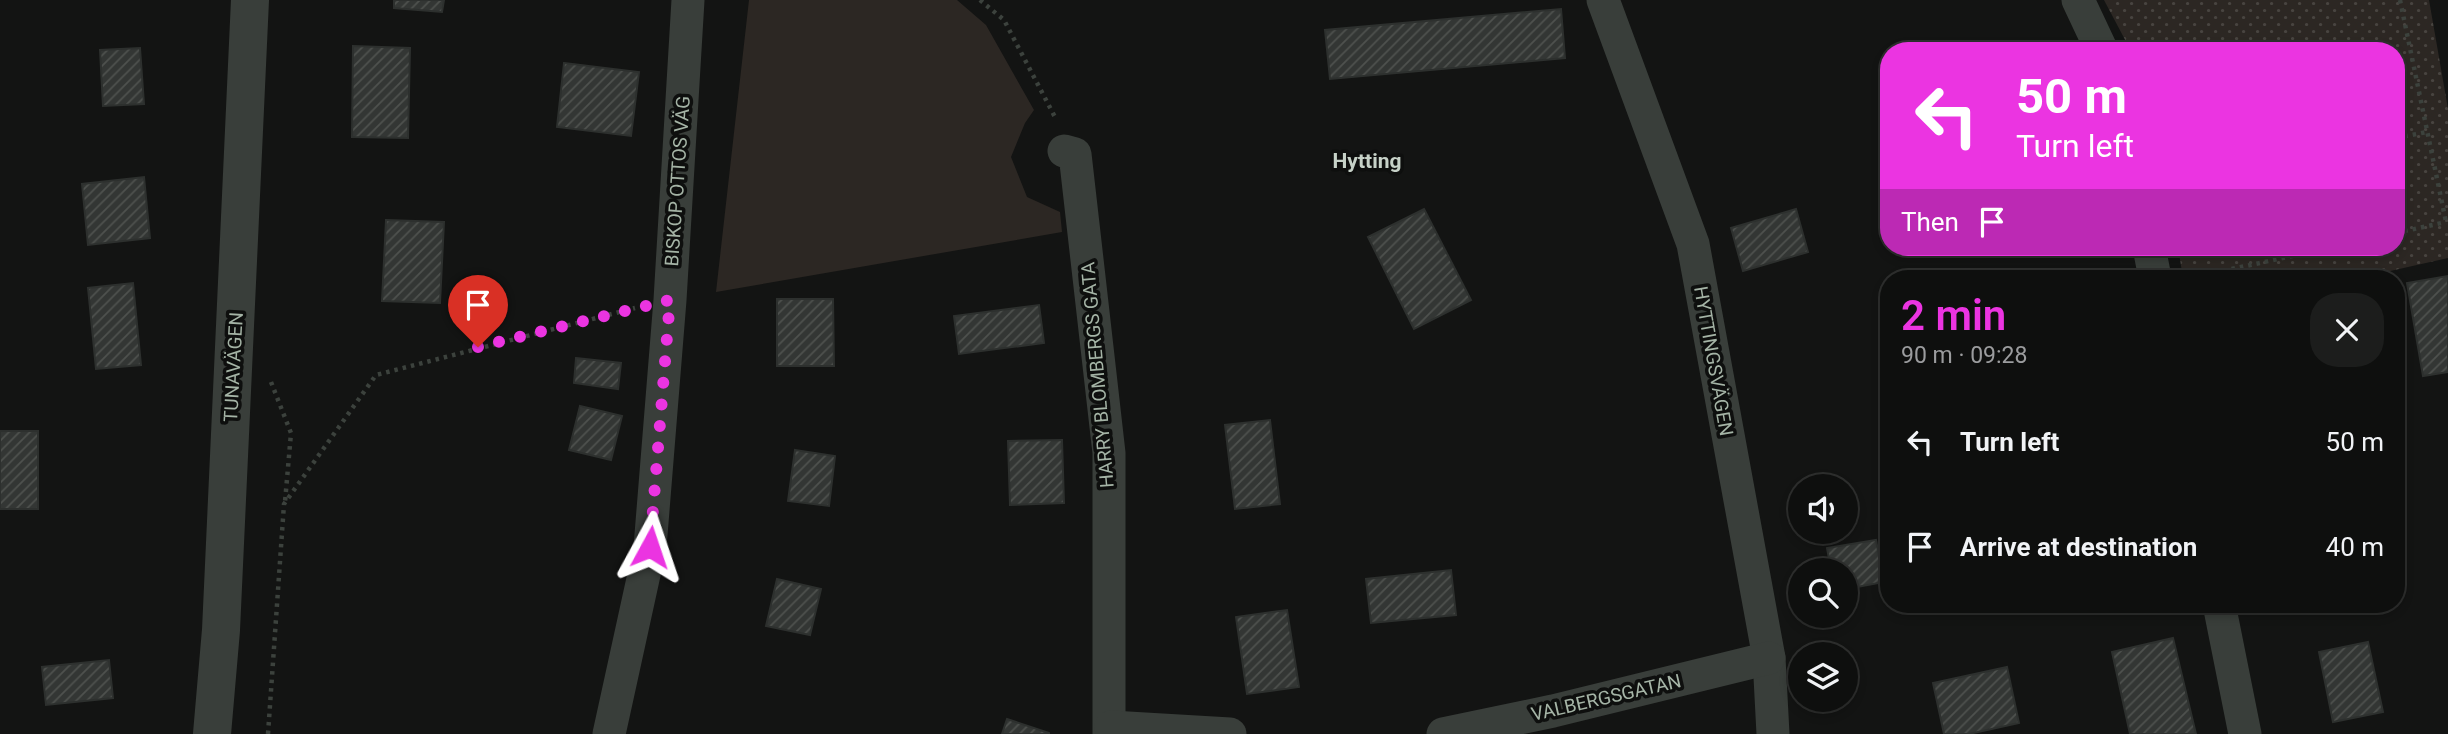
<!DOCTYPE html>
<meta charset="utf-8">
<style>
body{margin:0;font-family:Roboto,sans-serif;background:#1c1d1c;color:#f1f3f6;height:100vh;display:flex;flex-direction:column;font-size:26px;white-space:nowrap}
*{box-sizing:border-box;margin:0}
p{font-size:23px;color:#9b9c9e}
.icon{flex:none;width:38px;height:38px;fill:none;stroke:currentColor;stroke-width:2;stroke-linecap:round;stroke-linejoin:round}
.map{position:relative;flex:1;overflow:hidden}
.panel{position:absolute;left:1880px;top:270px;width:525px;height:343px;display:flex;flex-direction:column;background:#0e0f0e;border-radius:28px;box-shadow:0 4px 10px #0003,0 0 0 2px #2e2f2e}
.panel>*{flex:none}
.banner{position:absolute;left:1880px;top:42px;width:525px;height:214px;border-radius:28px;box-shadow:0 4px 10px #0003,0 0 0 2px #2e2f2e;background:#eb34e1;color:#fff;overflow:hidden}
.tools{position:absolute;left:1788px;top:474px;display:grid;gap:14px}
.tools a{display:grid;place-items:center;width:70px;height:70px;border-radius:50%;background:#0e0f0e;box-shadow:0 4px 10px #0003,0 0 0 2px #2e2f2e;font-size:35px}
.pin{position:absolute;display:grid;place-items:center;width:60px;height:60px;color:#fff;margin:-72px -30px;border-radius:50% 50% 50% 0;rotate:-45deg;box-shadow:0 0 7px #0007}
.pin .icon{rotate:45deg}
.me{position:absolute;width:77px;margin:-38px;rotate:5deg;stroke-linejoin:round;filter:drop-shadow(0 0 5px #0008)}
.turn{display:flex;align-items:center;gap:24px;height:147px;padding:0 21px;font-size:32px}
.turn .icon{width:91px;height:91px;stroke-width:2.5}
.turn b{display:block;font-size:49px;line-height:60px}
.then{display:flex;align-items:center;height:66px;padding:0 21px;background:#0003;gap:14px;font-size:26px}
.round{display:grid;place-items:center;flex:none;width:74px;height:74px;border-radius:28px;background:#1c1d1c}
.head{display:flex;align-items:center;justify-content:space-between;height:119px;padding:0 21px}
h1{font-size:42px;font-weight:600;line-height:52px;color:#eb34e1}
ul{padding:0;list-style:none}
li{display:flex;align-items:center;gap:21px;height:105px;padding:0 21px}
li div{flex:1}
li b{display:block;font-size:26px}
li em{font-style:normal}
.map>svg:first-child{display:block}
.grass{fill:#2c2723}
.park{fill:url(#park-dots)}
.building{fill:url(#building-hatch);stroke:#2d302e;stroke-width:2}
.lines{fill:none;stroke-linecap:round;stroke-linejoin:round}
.path{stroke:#3c423d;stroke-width:4.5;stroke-dasharray:3.5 5;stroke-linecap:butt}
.minor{stroke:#393e3a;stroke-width:33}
.tertiary{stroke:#393e3a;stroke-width:38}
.route{stroke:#eb34e1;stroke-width:12;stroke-dasharray:0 21.6}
.labels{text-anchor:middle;stroke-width:7;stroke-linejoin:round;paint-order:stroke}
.street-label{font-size:19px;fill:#a5b4a6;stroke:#0e0f0e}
.neighbourhood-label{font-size:21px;font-weight:bold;fill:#c6d1c7;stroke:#0e0f0e}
</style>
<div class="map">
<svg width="2448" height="734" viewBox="0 0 2448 734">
<defs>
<pattern id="park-dots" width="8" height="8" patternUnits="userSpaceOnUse" patternTransform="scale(1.75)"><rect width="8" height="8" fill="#2c2723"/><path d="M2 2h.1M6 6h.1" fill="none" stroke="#484440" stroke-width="1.8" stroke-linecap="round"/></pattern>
<pattern id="building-hatch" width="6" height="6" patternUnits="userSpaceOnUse" patternTransform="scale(1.75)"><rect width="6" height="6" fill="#333634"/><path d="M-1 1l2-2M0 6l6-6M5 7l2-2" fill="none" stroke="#4e514e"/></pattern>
</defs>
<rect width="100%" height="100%" fill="#131413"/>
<path class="grass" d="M749,0H957L986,25L1034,110L1025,123L1011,157L1027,197L1060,212L1062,232L716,292Z"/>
<path class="park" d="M2104,0H2429L2448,109V258L2359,278H2183L2178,247H2396V51H2131Z"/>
<g class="building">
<path d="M394,0H444L442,12L394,8Z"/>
<path d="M1561,9L1565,58L1330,79L1325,30Z"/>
<path d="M2045,45L2046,51H1997Z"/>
<path d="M353,46L410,48L408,138L352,137Z"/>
<path d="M140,48L144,104L103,106L100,50Z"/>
<path d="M564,63L639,72L631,136L557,127Z"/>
<path d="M144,177L150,238L88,245L82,184Z"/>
<path d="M1424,209L1471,300L1414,329L1368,237Z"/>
<path d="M1796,209L1808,252L1743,271L1731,228Z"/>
<path d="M386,220L444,222L440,303L382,301Z"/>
<path d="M2448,276V372L2423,376L2407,283Z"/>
<path d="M133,283L141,365L96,369L88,288Z"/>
<path d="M777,299H833L834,366H777Z"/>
<path d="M1039,305L1044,343L959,354L954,316Z"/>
<path d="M576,358L621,363L618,389L574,383Z"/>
<path d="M580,406L622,416L611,460L569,450Z"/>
<path d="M1270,420L1280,504L1235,509L1225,425Z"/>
<rect x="0" y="431" width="38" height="78"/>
<path d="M1062,440L1064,503L1010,505L1008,441Z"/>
<path d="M795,450L835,456L829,506L788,501Z"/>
<path d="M1876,540L1884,582L1846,589V570H1831L1827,548Z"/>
<path d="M1451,570L1456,615L1371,623L1366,579Z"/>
<path d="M777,579L821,589L810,635L766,626Z"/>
<path d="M1287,610L1299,687L1247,694L1236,617Z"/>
<path d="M2173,638L2196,734H2130L2112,652Z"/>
<path d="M2368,642L2383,712L2333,722L2319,652Z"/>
<path d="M109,660L113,698L46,705L42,667Z"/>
<path d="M2007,667L2019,723L1969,734H1944L1933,683Z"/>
<path d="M1007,719L1049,733V734H1002Z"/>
</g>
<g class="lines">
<g class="path">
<path d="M980,0L1004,20L1056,119"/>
<path d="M2400,0L2446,222"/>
<path d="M2396,138L2427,132"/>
<path d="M2396,233L2446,222"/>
<path d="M2190,278L2334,247"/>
<path d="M271,382L291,433L285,502"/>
<path d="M268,734L284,504L376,375L635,308"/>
</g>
<g class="minor">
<path d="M1603,0L1693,244L1769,658L1773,734"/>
<path d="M2078,0L2102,51"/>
<path d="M1064,151L1075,154L1109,453V734"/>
<path d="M2149,247L2155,278"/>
<path d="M2219,604L2245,734"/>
<path d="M1111,727L1230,734"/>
<path d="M609,734L650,547L670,300L688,0"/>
<path d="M1443,734L1553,711L1769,658"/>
</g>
<path class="tertiary" d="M212,734L221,630L250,0"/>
</g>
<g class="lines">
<path class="route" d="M478,347L670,300L650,547"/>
</g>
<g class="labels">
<g class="street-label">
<text transform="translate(677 181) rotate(-86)" y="7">BISKOP OTTOS VÄG</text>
<text transform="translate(1714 361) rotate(80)" y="7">HYTTINGSVÄGEN</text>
<text transform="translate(233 367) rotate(-87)" y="7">TUNAVÄGEN</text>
<text transform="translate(1097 375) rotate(-95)" y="7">HARRY BLOMBERGS GATA</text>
<text transform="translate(1606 697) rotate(-13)" y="7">VALBERGSGATAN</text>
</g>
<g class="neighbourhood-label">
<text x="1367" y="168">Hytting</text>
</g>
</g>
</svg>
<div class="tools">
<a><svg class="icon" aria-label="sound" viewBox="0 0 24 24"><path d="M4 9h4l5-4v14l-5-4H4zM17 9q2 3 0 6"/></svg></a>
<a><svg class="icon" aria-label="search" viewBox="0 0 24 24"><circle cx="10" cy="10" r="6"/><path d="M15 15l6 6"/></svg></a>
<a><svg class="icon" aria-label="layers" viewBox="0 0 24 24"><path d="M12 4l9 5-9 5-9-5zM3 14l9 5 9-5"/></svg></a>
</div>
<div class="pin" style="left:478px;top:347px;background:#d93025"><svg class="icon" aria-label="arrive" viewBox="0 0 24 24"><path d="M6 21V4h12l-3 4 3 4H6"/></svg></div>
<svg class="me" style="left:650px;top:547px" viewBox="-20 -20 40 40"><path d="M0-17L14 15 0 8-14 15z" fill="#eb34e1" stroke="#fff" stroke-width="4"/></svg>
<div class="banner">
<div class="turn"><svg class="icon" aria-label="left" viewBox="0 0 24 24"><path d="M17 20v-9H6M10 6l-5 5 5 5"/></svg><div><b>50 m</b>Turn left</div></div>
<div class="then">Then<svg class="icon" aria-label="arrive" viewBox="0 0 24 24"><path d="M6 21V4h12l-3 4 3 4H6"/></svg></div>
</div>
<section class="panel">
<div class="head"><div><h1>2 min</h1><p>90 m · 09:28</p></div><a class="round"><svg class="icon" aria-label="close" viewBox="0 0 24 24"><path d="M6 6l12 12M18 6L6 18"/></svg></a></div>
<ul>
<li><svg class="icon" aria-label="left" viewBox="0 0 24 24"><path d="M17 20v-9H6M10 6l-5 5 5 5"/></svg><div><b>Turn left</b></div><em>50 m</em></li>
<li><svg class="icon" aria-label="arrive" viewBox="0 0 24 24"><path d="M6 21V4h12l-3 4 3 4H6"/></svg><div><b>Arrive at destination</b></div><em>40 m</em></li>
</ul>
</section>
</div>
